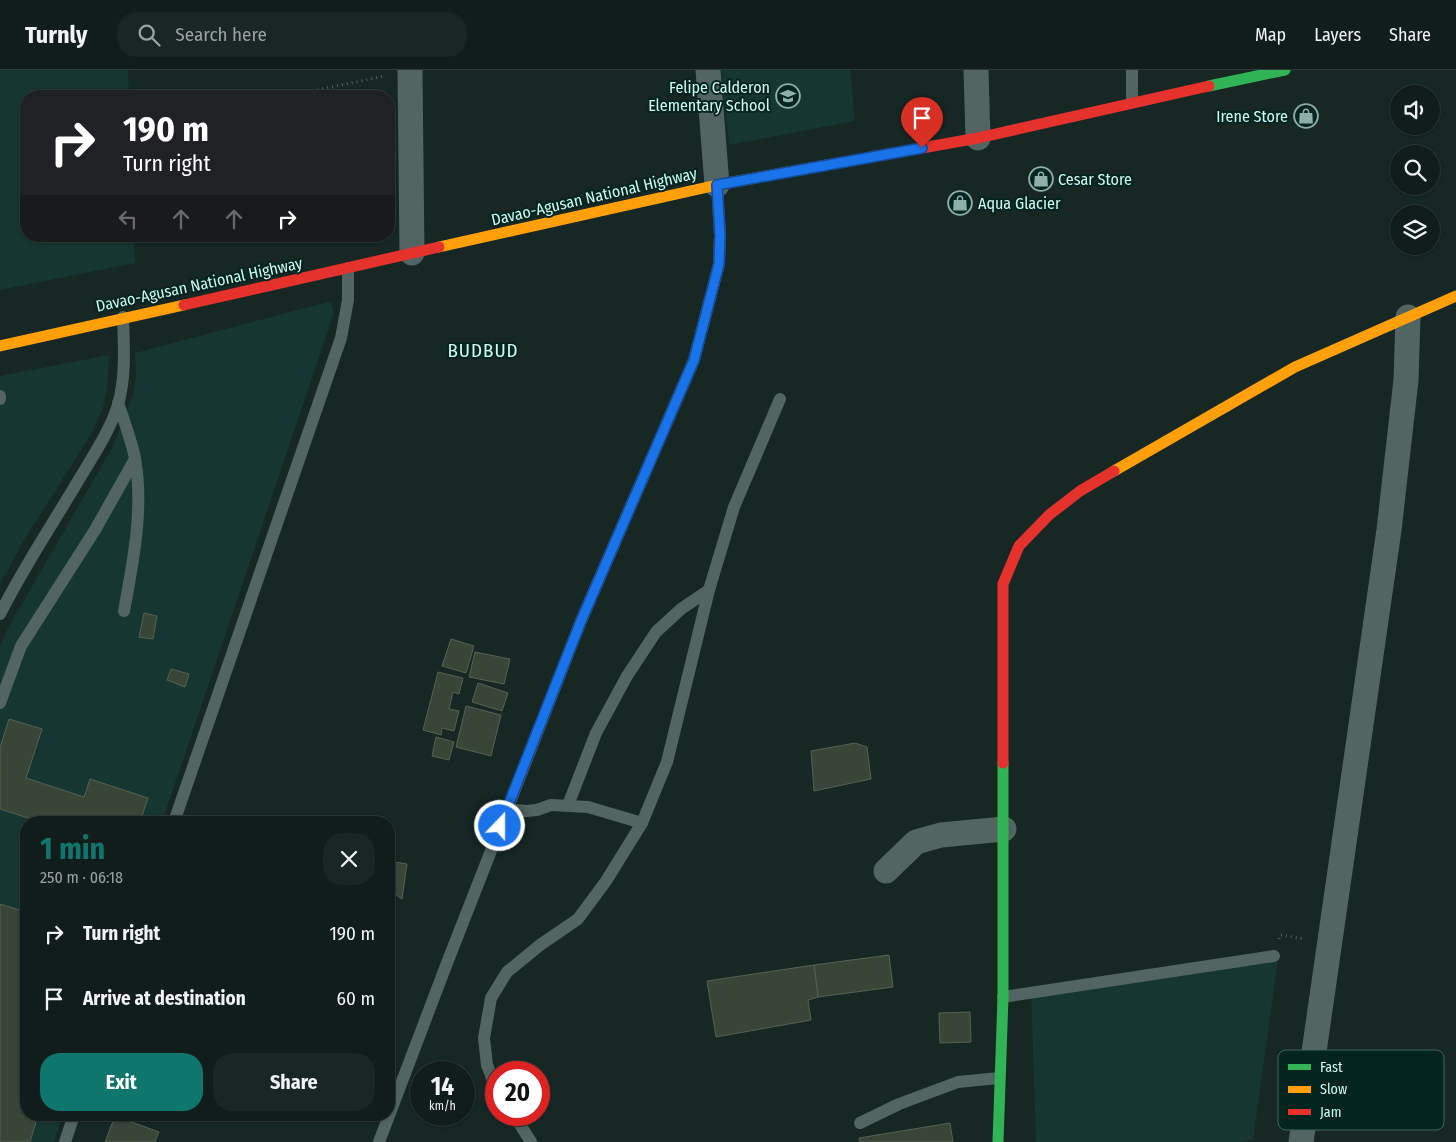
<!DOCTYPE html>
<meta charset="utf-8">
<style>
body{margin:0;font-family:"Fira Sans Condensed",sans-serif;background:#192624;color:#f1f3f6;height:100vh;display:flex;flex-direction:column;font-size:19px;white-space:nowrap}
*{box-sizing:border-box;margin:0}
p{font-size:16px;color:#9ca2a3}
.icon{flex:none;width:28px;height:28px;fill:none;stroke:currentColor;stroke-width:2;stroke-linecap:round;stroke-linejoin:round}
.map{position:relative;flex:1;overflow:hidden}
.sheet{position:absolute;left:20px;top:746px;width:375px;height:305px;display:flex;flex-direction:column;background:#101d1b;border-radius:20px;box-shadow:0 1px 4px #0004,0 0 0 1px #303b3a}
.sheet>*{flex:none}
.guide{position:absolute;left:20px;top:20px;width:375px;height:152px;border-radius:20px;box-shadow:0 1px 4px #0004,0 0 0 1px #303b3a;background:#202124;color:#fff;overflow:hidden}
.buttons{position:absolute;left:1390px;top:15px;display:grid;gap:10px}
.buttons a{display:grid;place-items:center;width:50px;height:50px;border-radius:50%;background:#101d1b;box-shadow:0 1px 4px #0004,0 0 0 1px #303b3a;font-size:25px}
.speed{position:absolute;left:410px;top:991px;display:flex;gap:10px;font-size:25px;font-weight:700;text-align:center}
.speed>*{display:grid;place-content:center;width:65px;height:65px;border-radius:50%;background:#101d1b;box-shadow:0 1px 4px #0004,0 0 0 1px #303b3a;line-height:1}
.speed small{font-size:12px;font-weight:400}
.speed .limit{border:8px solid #d22;background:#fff;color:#111}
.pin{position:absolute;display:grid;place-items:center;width:42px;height:42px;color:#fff;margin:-51px -21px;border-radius:50% 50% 50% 0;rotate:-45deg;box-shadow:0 0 5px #0007}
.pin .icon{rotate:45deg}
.me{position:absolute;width:55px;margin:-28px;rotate:22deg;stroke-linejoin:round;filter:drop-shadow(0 0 4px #0008)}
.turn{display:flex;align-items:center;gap:18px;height:105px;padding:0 20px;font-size:22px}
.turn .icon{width:65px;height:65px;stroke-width:2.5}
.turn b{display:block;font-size:35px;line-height:42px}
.lanes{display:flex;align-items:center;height:48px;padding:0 20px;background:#0003;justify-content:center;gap:25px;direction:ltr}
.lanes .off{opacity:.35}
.round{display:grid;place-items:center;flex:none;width:52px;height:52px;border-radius:20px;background:#192624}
.overview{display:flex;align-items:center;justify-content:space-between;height:85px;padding:0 20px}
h1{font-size:30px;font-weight:700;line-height:38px;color:#0f766e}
.button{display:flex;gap:10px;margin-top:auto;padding:10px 20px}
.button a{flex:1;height:58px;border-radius:20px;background:#0f766e;color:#fff;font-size:20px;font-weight:700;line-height:58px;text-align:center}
.button a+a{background:#192624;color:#f1f3f6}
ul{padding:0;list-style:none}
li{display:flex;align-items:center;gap:15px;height:65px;padding:0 20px}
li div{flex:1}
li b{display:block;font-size:19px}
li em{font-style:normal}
header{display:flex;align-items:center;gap:30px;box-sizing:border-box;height:70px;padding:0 25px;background:#101d1b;border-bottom:1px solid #303b3a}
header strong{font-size:24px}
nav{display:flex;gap:28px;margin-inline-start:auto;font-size:18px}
.search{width:350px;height:45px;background:#192624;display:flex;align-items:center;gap:12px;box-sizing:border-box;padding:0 18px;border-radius:20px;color:#9ca2a3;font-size:19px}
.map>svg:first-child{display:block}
.built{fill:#163631}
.building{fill:#384537;stroke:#566253}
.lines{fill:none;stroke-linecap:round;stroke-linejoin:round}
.path{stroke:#546462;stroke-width:3;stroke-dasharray:1 4;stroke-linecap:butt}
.lane{stroke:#526562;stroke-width:12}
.street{stroke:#526562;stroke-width:25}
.fast{stroke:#30b455;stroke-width:11}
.slow{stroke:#ff9f0a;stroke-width:11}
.jam{stroke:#e5322d;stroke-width:11}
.route-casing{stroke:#114b97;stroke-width:12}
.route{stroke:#1a73e8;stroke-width:9}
.labels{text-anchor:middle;stroke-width:4;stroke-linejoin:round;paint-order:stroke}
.poi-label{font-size:16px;fill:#cefaf2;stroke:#042420;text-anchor:end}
.street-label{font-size:16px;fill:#cefaf2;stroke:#042420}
.quarter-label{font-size:19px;letter-spacing:1px;fill:#cefaf2;stroke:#042420}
.key{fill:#042420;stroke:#41645f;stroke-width:1}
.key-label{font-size:14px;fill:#cefaf2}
</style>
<header>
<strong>Turnly</strong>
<div class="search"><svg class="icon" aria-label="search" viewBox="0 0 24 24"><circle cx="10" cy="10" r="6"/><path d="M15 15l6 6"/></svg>Search here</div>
<nav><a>Map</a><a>Layers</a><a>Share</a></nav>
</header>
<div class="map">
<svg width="1456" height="1072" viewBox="0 0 1456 1072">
<rect width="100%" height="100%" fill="#162724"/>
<g class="built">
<path d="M0,0H128L129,26H26V166H134L135,193L0,220Z"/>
<path d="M721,0H850L855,51L729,75Z"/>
<path d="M331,231L334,243L162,752H26V1045H63L54,1072H0V577L8,558L112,378L133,325L136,307L135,283Z"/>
<path d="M109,285L107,319L103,338L92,363L24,470L0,514V306Z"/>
<path d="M1278,890L1253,1070L1242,1072H1036L1031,922Z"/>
</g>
<g class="building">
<path d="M144,543L157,546L153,569L139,567Z"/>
<path d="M451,569L474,576L466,603L442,596Z"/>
<path d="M475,582L510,589L504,614L469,607Z"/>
<path d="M171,599L189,604L185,617L167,610Z"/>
<path d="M438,602L463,608L459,624L453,622L449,639L459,641L454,661L442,658L441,665L423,660Z"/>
<path d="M478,613L508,623L502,641L472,632Z"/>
<path d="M466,636L501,645L491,686L456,677Z"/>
<path d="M9,649L42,659L26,708L84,727L90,709L148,728L140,752H41L0,739V678Z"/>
<path d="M436,667L454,672L449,690L432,686Z"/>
<path d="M855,673L867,677L871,709L814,721L811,681Z"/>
<path d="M389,791L407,794L402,829L389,820Z"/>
<path d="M0,834L26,842V1045H38L30,1072H0Z"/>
<path d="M889,885L893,917L818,927L814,895Z"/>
<path d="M814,895L818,927L808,930L811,950L716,967L707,911Z"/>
<path d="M970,942L971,972L940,973L939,943Z"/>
<path d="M115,1046L159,1062L155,1072H105Z"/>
<path d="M950,1053L953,1072H860L859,1068Z"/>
</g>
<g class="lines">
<g class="path">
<path d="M288,26L385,6"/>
<path d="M1279,869L1280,865L1305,869"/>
</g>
<g class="lane">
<path d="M1132,32V0"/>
<path d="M0,326V329"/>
<path d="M118,333C124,351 131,369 135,388C144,439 133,492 124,541"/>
<path d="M0,544C24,496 54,452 81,406C95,383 110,360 118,335C126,306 124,277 123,247"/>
<path d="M0,633L21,576L95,460L135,389"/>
<path d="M568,735L596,663L627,606L656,562L681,539L709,520"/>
<path d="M507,739L526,741L537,740L551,735L588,737L642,753"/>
<path d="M174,752L341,268L348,230V198"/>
<path d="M1003,927L1274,886"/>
<path d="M496,1018L487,995L484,968L491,928L507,902L540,875L578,849L606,811L642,753L667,692L709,520L734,437L780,329"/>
<path d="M514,1045L531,1072"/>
<path d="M860,1053L899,1034L958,1012L999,1008"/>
<path d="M65,1072L74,1045"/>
<path d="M379,1072L447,893L581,551L694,290L719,194L720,165L717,115"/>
</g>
<g class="street">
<path d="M410,0L412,183"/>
<path d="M708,0L717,115"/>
<path d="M976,0L978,68"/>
<path d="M886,801L916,772L941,765L1004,759"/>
<path d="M1301,1072L1389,460L1406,310L1408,247"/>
</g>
<g class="fast">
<path d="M1209,16L1285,0"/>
<path d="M998,1072L1003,927V693"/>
</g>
<g class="slow">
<path d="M439,177L717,115L799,100"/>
<path d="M0,276L184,235"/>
<path d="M1114,401L1295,297L1456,226"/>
</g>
<g class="jam">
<path d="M799,100L978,68L1209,16"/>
<path d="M184,235L439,177"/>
<path d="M1003,693V514L1019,476L1049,445L1080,421L1114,401"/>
</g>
</g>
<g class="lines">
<g class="route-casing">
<path id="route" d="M500,756L581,551L694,290L719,194L720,165L717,115L922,78"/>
</g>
<use href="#route" class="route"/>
</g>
<defs>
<g id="school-ring" transform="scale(1.25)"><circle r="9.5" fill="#042420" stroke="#8eb0aa" stroke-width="1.5"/><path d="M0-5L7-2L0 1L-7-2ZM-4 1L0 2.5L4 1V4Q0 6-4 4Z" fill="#8eb0aa"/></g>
<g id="shop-ring" transform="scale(1.25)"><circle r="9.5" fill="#042420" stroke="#8eb0aa" stroke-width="1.5"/><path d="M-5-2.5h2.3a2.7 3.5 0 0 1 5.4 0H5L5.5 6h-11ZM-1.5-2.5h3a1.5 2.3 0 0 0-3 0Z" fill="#8eb0aa"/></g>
</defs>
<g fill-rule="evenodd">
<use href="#school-ring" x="788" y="26"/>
<use href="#shop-ring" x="1306" y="46"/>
<use href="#shop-ring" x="1041" y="109"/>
<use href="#shop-ring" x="960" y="133"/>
</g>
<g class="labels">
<g class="poi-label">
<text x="770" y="23">Felipe Calderon<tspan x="770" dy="18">Elementary School</tspan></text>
<text x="1288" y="52">Irene Store</text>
<text x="1058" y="115" text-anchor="start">Cesar Store</text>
<text x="978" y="139" text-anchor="start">Aqua Glacier</text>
</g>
<g class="street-label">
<text transform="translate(594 126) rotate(-13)" y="6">Davao-Agusan National Highway</text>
<text transform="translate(199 214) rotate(-12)" y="6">Davao-Agusan National Highway</text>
</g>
<g class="quarter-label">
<text x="483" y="287">BUDBUD</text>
</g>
</g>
<rect x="1278" y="980" width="166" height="80" rx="8" class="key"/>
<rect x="1288" y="994" width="23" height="6" fill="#30b455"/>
<rect x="1288" y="1016" width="23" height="7" fill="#ff9f0a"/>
<rect x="1288" y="1039" width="23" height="6" fill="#e5322d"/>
<g class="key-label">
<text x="1320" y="1002">Fast</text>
<text x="1320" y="1024">Slow</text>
<text x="1320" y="1047">Jam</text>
</g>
</svg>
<div class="buttons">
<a><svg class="icon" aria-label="sound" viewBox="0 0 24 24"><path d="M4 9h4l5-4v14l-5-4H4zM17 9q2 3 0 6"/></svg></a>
<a><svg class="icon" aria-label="search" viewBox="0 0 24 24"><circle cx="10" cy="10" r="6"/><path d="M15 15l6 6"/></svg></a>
<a><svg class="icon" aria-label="layers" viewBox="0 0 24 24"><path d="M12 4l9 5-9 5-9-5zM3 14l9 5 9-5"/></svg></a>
</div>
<div class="speed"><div>14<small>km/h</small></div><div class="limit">20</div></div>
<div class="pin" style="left:922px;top:78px;background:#d93025"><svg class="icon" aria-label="arrive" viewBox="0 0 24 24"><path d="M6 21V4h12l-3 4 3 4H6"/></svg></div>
<svg class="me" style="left:500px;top:756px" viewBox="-20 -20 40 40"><circle r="17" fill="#1a73e8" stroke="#fff" stroke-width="3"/><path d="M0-11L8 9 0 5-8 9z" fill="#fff"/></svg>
<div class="guide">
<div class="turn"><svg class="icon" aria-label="right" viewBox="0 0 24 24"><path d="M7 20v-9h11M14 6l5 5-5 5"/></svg><div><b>190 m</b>Turn right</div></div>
<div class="lanes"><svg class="icon off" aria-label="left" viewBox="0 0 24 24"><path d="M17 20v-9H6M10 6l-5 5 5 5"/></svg><svg class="icon off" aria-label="ahead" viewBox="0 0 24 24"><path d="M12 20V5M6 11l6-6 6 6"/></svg><svg class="icon off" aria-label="ahead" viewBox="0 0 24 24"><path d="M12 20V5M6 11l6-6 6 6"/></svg><svg class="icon" aria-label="right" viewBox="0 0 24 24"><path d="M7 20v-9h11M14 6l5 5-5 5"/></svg></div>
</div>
<section class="sheet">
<div class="overview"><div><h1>1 min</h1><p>250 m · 06:18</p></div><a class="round"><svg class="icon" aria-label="close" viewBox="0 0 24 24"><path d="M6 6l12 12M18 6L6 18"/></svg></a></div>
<ul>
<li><svg class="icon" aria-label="right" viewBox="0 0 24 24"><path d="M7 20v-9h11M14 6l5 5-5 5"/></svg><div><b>Turn right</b></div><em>190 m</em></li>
<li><svg class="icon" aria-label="arrive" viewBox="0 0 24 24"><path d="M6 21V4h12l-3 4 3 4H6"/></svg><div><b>Arrive at destination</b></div><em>60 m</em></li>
</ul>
<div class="button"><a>Exit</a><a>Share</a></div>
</section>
</div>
